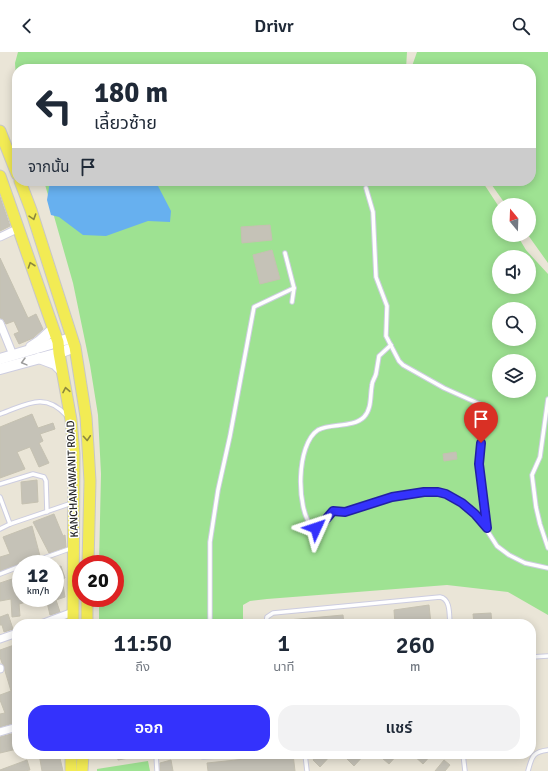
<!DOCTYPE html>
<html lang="th">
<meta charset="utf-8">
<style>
body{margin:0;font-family:Signika,"Noto Sans Thai",sans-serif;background:#f2f2f3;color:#1f2937;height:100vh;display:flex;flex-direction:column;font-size:15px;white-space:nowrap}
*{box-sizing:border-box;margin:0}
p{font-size:13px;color:#747a83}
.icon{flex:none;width:22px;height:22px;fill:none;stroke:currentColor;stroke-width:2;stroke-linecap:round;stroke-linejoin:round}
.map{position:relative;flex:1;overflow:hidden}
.panel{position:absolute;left:12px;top:567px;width:524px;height:140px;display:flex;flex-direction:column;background:#fff;border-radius:16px;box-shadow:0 2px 10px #0003}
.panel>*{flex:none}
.hud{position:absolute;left:12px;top:12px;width:524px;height:122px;border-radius:16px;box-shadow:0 2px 10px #0003;background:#fff;color:#1f2937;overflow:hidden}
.needle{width:26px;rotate:341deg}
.fabs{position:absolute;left:492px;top:146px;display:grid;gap:8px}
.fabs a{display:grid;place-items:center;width:44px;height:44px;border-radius:50%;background:#fff;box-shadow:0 2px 10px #0003;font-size:20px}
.speed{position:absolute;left:12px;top:503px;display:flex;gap:8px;font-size:20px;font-weight:700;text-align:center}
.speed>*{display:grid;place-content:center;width:52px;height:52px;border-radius:50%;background:#fff;box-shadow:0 2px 10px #0003;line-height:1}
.speed small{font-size:10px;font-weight:400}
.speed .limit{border:6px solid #d22;background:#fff;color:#111}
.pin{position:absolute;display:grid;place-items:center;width:34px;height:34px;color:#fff;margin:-41px -17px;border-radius:50% 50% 50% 0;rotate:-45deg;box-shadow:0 0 4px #0007}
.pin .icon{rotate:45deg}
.me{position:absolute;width:44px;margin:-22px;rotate:48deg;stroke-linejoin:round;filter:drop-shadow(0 0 3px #0008)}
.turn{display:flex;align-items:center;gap:14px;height:84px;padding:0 16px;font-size:18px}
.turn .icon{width:52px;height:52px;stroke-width:2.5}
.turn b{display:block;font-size:28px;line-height:34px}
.then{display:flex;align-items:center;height:38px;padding:0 16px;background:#0003;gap:8px;font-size:15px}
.eta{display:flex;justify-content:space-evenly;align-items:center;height:68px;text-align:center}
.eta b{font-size:24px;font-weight:600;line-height:28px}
.primary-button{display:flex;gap:8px;margin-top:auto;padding:8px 16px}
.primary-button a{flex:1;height:46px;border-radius:16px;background:#3432fc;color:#fff;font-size:16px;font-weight:600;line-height:46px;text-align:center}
.primary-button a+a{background:#f2f2f3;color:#1f2937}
header{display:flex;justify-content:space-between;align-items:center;height:52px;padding:0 16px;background:#fff;font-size:18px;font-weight:600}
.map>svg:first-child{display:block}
.green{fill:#9ee292;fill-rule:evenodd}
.water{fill:#67b0ef}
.building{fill:#c5c2b7;stroke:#c5c1b1}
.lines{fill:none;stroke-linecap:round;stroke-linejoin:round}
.lane-casing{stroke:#cdcde0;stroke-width:5.5}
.street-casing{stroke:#cdcde0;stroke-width:9}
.secondary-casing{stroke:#cdcde0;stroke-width:12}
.primary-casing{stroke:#c7c7c7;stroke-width:13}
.lane{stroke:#fff;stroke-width:3.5}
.street{stroke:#fff;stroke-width:7}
.secondary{stroke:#fff;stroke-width:10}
.primary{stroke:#f2eb54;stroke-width:11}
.oneway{stroke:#8c883d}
.oneway2{stroke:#9d9d9d}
.route-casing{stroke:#2220a4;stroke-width:10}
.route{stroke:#3432fc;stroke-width:7}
.labels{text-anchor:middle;stroke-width:3;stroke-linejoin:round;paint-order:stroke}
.street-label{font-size:11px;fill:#262626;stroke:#fff}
</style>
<header><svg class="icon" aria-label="back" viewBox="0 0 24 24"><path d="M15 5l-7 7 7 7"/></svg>Drivr<svg class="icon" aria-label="search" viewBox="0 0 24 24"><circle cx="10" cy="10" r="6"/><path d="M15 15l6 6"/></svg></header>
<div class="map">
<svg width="548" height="719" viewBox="0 0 548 719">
<rect width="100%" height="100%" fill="#eae5d7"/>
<g class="green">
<path d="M18,0H407L406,17H17V40L15,11Z"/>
<path d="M417,0H548V211L528,183H529V153H506L489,129H531V17H411Z"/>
<path d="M44,129H482L499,155V183H517L526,198L548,222V563L508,540L447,533L267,547L250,549L243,553V572H99V546H115V512H99L101,422L98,363L90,313L73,231ZM499,205H529V235H499ZM499,257H529V287H499ZM499,309H529V339H499Z"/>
<path d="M148,709L150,719H97V717Z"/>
</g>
<path class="water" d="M50,129H157L158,134L171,159L170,170L148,169L106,184L83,183L59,165L51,163L47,148Z"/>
<g class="building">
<path d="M0,145L10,174L0,179Z"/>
<path d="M270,173L272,188L242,191L241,175Z"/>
<path d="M272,198L280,227L260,232L253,203Z"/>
<path d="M0,206L28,266L36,262L43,277L33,286L19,292L14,282L19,280L14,269L6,272L3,267L0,266Z"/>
<path d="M32,362L38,376L53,371L55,377L40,382L43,389L39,391L49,411L39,415L30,395L17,400L25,417L0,426V375Z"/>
<path d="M456,400L457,407L444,409L443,402Z"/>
<path d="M37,428L38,450L22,452L21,430Z"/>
<path d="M54,462L63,484L65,483L66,495L49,501L33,470Z"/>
<path d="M32,474L40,504L0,519V505L10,502L3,485Z"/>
<path d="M61,514L65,526L62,527L65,545L56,548L60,560L50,563L46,546H55V515Z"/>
<path d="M21,524V546H33L34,548L19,552L20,564L12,565L11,547L0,549V531Z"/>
<path d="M429,553L431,572H395L394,558Z"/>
<path d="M491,561L492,572H474L473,562Z"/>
<path d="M8,562L13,577L4,580L2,573H0V565Z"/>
<path d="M343,563L344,572H288V568Z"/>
<path d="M17,592V670L0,675V662L5,661L0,648V643L11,639L5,619L4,614L2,611L0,605V598Z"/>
<path d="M15,681L17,697L0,701V685Z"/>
<path d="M39,702H59L63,719H42Z"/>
<path d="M117,702H134V705L118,708Z"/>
<path d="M293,702L295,719H208L207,711Z"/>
<path d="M318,702H332L320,715L313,708Z"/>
<path d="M352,702H365L354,714L347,707Z"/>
<path d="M386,702H398L389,712L382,706Z"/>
<path d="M412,702H432L423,712Z"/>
<path d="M27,708L30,718L25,719H0V718Z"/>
<path d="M171,708L173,719H160V711Z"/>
<path d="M444,708L450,713L445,719H435Z"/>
</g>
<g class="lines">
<g class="lane-casing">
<g id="lane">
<path d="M366,136L373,160L376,225L387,254L386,284L399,309L403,313L444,336L484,354L479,412L485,467L488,480L497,494L509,503L525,511L548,516"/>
<path d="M285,201L294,236L292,250"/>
<path d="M391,293L379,304C378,310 377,316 376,322C375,326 372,329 372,333C370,343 372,357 364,365C353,376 330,371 318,378C296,392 296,457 312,475H318L334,459C345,462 353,457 364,454C373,452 381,448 390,446C436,433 456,438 486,475"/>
<path d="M548,347L540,405L532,423L536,455L540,472L548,496"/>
<path d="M0,362C26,353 44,339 66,363"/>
<path d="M0,432L33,422L44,425L46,429L47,460"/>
<path d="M0,445L10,472"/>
<path d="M0,477L10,472L72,451"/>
<path d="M27,512L72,496"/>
<path d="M0,522L21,514"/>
<path d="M210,572V490L218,438L230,384L254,255L294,236"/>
<path d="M266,572L267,565L273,561L440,545C451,547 449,563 450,572"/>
<path d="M531,605L548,604"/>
<path d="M156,702L157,719"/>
<path d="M305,702L307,719"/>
<path d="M463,702L465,719"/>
<path d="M203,705L247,702"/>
<path d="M528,719C532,705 532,700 548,698"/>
</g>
</g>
<g class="street-casing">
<g id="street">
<path d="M0,185L19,176"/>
<path d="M0,271L13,303"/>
<path d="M41,572L73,560"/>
<path d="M0,587L17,581"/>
<path d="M0,616V617"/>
<path d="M0,680L17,675"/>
</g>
</g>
<g class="secondary-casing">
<g id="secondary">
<path d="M31,295L40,289L53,277"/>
<path d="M39,306L55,312L62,319"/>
<path d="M0,307L71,286"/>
<path d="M0,317L59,301L75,295"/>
</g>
</g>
<g class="primary-casing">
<g id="primary">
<path d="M0,79L17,122"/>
<path d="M0,124L58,290L59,301L71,368L74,402L73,572"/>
<path d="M20,129L31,158L75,295L86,365L88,395L90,429L88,512"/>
<path d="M87,572V546"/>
<path d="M71,702V719"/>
<path d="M82,719L83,702"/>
</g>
</g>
<use href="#lane" class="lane"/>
<use href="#street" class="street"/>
<use href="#secondary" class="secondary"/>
<use href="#primary" class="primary"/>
</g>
<defs><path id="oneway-chevron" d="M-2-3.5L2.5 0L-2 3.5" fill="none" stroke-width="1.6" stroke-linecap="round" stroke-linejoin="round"/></defs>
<g class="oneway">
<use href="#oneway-chevron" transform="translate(33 165) rotate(72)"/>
<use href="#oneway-chevron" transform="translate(31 213) rotate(-109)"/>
<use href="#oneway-chevron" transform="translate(66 338) rotate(-101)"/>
<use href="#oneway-chevron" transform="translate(87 386) rotate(86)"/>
</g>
<use class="oneway2" href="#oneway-chevron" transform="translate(24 310) rotate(165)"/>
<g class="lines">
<g class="route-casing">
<path id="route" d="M316,476L321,473L333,459L345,460L392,445L424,440H438L446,442L462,451L475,462L487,476L479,412L481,391"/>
</g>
<use href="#route" class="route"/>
</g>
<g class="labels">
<g class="street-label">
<text transform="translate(72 427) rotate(-92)" y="4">KANCHANAWANIT ROAD</text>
</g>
</g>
</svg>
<div class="fabs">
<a><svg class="needle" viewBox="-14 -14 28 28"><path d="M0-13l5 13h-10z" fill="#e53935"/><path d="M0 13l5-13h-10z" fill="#747a83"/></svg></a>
<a><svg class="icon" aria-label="sound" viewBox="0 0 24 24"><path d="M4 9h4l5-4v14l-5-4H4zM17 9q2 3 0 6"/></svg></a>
<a><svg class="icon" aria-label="search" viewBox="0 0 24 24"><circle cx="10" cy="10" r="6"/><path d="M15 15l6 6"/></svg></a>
<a><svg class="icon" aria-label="layers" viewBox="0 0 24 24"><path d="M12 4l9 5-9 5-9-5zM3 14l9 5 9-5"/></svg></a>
</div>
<div class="speed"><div>12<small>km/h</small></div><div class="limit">20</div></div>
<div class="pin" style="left:481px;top:391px;background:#d93025"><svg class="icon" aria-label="arrive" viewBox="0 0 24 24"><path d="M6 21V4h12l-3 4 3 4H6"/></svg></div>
<svg class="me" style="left:316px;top:476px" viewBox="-20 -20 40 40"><path d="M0-17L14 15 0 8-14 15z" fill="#3432fc" stroke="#fff" stroke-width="4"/></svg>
<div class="hud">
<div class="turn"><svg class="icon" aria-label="left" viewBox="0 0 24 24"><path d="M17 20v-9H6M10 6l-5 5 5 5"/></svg><div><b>180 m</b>เลี้ยวซ้าย</div></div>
<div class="then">จากนั้น<svg class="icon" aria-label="arrive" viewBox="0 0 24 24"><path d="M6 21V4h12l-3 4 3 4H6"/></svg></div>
</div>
<section class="panel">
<div class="eta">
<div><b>11:50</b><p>ถึง</p></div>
<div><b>1</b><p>นาที</p></div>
<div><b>260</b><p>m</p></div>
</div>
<div class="primary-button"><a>ออก</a><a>แชร์</a></div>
</section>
</div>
